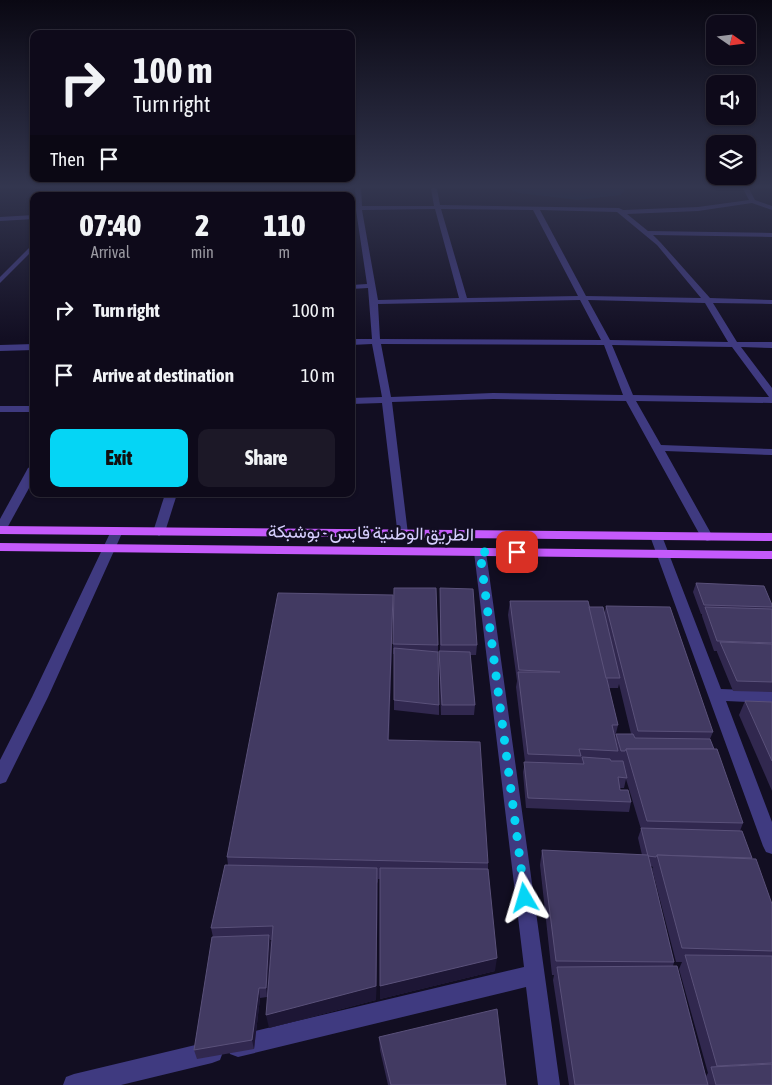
<!DOCTYPE html>
<meta charset="utf-8">
<style>
body{margin:0;font-family:"Asap Condensed",Vazirmatn,sans-serif;background:#1c1827;color:#f1f3f6;height:100vh;display:flex;flex-direction:column;font-size:19px;white-space:nowrap}
*{box-sizing:border-box;margin:0}
p{font-size:16px;color:#9b9aa2}
.icon{flex:none;width:28px;height:28px;fill:none;stroke:currentColor;stroke-width:2;stroke-linecap:round;stroke-linejoin:round}
.map{position:relative;flex:1;overflow:hidden}
.details{position:absolute;left:30px;top:192px;width:325px;height:305px;display:flex;flex-direction:column;background:#0e0a1a;border-radius:10px;box-shadow:0 1px 4px #0004,0 0 0 1px #2e2b39}
.details>*{flex:none}
.guide{position:absolute;left:30px;top:30px;width:325px;height:152px;border-radius:10px;box-shadow:0 1px 4px #0004,0 0 0 1px #2e2b39;background:#0e0a1a;color:#f1f3f6;overflow:hidden}
.needle{width:32px;rotate:104deg}
.tools{position:absolute;left:706px;top:15px;display:grid;gap:10px}
.tools a{display:grid;place-items:center;width:50px;height:50px;border-radius:10px;background:#0e0a1a;box-shadow:0 1px 4px #0004,0 0 0 1px #2e2b39;font-size:25px}
.pin{position:absolute;display:grid;place-items:center;width:42px;height:42px;color:#fff;margin:-21px;border-radius:10px;box-shadow:0 2px 8px #0006}
.me{position:absolute;width:55px;margin:-28px;rotate:353deg;stroke-linejoin:round;filter:drop-shadow(0 0 4px #0008)}
.turn{display:flex;align-items:center;gap:18px;height:105px;padding:0 20px;font-size:22px}
.turn .icon{width:65px;height:65px;stroke-width:2.5}
.turn b{display:block;font-size:35px;line-height:42px}
.then{display:flex;align-items:center;height:48px;padding:0 20px;background:#0003;gap:10px;font-size:19px}
.eta{display:flex;justify-content:space-evenly;align-items:center;height:85px;text-align:center}
.eta b{font-size:30px;font-weight:800;line-height:35px}
.primary-button{display:flex;gap:10px;margin-top:auto;padding:10px 20px}
.primary-button a{flex:1;height:58px;border-radius:10px;background:#05d5f5;color:#111;font-size:20px;font-weight:800;line-height:58px;text-align:center}
.primary-button a+a{background:#1c1827;color:#f1f3f6}
ul{padding:0;list-style:none}
li{display:flex;align-items:center;gap:15px;height:65px;padding:0 20px}
li div{flex:1}
li b{display:block;font-size:19px}
li em{font-style:normal}
.map>svg:first-child{display:block}
.lines{fill:none;stroke-linecap:round;stroke-linejoin:round}
.river{fill:#0b1c3e;fill-rule:evenodd}
.minor{fill:#3f3a80;fill-rule:evenodd}
.primary{fill:#c45afb;fill-rule:evenodd}
.wall{fill:#31284f;fill-rule:evenodd}
.shaded-wall{fill:#1d1635}
.building{fill:#423a62;stroke:#5a517a}
.route{stroke:#05d5f5;stroke-width:9;stroke-dasharray:0 16.2}
.labels{text-anchor:middle;stroke-width:5;stroke-linejoin:round;paint-order:stroke}
.street-label{font-size:18px;fill:#d7d0fe;stroke:#120e22}
</style>
<div class="map">
<svg width="772" height="1085" viewBox="0 0 772 1085">
<rect width="100%" height="100%" fill="#120e22"/>
<g class="lines">
<g class="river">
<path d="M46,187H98L133,192L136,196H82L48,191Z"/>
<path d="M240,187H267C258,200 235,197 222,196L225,192Z"/>
<path d="M509,187H626L621,195L578,200L519,193L512,191Z"/>
</g>
<g class="minor">
<path d="M355,187H361L362,206H434L431,189L434,187L437,189L440,205L619,208L623,210L698,207L749,200L742,187H748L755,200L772,206V210L752,203L698,211L627,214L648,231L772,233V237L653,235L661,243L710,298L772,300V304L713,303L737,342H772V348L741,347L772,388V403L636,401L661,445L772,449V455L665,451L713,537L711,540L707,541L701,537L626,401L493,399L392,402L408,534L406,537H398L382,403L351,404V398L382,397L372,344L351,345V339H372L368,288L351,289V285L367,284L356,210H351V206H356ZM435,209L459,298L378,300L362,210ZM441,209L533,210L578,296L467,298ZM540,210L617,212L657,245L701,298L586,296ZM580,300L601,340L380,339L378,304ZM588,300L705,303L728,342L610,340ZM381,344L604,345L623,395L493,393L391,397ZM612,345L732,347L769,397L633,395Z"/>
<path d="M34,215V219L0,221V217Z"/>
<path d="M34,243V249L0,283V277Z"/>
<path d="M34,344V350L0,351V345Z"/>
<rect x="0" y="406" width="34" height="6"/>
<path d="M34,465V479L6,530L0,534V519L28,468Z"/>
<path d="M165,494H177L165,532L159,536L153,532Z"/>
<path d="M117,527L123,531L48,697L6,782L0,784V760L32,697L111,531Z"/>
<path d="M656,532L662,536L721,689L772,691V703L726,701L772,822V854L766,852L763,846L650,536Z"/>
<path d="M480,548L486,552L560,1085H538L526,987L238,1057L230,1054L227,1046L230,1038L238,1035L524,967L474,552Z"/>
<path d="M212,1041L220,1044L223,1052L220,1060L212,1063L121,1085H63L66,1077L74,1074Z"/>
</g>
<g class="primary">
<path d="M0,526L772,533V541L0,534Z"/>
<path d="M0,543L772,551V559L0,551Z"/>
</g>
</g>
<g class="wall">
<path d="M696,583L772,605V692L733,691L717,652V651H714L702,616V614H701L693,592Z"/>
<path d="M394,588L438,645V655L439,705V715L394,710V654H393Z"/>
<path d="M440,588L477,645L476,655H470L475,705L474,715H441L439,661V651H440Z"/>
<path d="M510,601L589,607L604,615L606,606L713,732L710,739L743,823L740,831L772,904V1085H569L553,980L554,975H552L540,865L542,850L642,855L638,838L641,829L626,779L624,788H620V790L631,802L629,812L526,808L523,772L525,762L516,687L517,681L508,615ZM619,684L631,734H616L615,739V737L618,725L609,688H618ZM651,866L653,867L652,869L676,962H682L679,969L708,1073L706,1076L673,966L674,962Z"/>
<path d="M393,613L389,740L488,863V869L495,971L380,999V879H378L376,1000L269,1028L272,940H270L271,944L267,997L260,998L254,1049L197,1059L194,1050L213,937L211,928L228,865L227,857Z"/>
<path d="M745,701L772,702V791L739,715Z"/>
<path d="M379,1037L506,1085H388L380,1050Z"/>
</g>
<g class="shaded-wall">
<path d="M393,595V613L388,759V740Z"/>
<path d="M378,882L376,1000L269,1028L266,1015Z"/>
<path d="M269,935L271,944L267,997L266,988Z"/>
<path d="M497,958L495,971L380,999V986Z"/>
<path d="M259,988L260,998L254,1049L252,1040Z"/>
</g>
<g class="building">
<path d="M696,583L764,586L772,605V607L704,605Z"/>
<path d="M394,588H436L438,645L393,644Z"/>
<path d="M440,588L473,589L477,645H441Z"/>
<path d="M278,593L393,595L388,740L480,742L488,863L227,857Z"/>
<path d="M510,601H588L618,725H612L618,751L579,749L581,756L528,754L518,672H560L519,670Z"/>
<path d="M606,606L670,607L713,732L638,731Z"/>
<path d="M589,607H603L620,678H606Z"/>
<path d="M705,607L772,609V643L717,641Z"/>
<path d="M720,642L772,644V682L737,681Z"/>
<path d="M394,648L438,652L439,705L394,700Z"/>
<path d="M439,651L470,652L475,705H442Z"/>
<path d="M745,701L772,702V761Z"/>
<path d="M616,734H633L635,738L710,739L714,749H626L625,751H621Z"/>
<path d="M626,749H717L743,823L647,821Z"/>
<path d="M582,757L610,759L611,761H623L627,778L618,777L620,790H628L631,802L528,798L524,762L584,764Z"/>
<path d="M641,828L742,831L752,858L657,855L656,857L648,856Z"/>
<path d="M542,850L648,855L674,962L556,961Z"/>
<path d="M657,855L756,859L772,904V951L682,948Z"/>
<path d="M225,865L377,868L376,986L266,1015L273,926L211,928Z"/>
<path d="M380,868L488,869L497,958L380,986Z"/>
<path d="M269,935L266,988H259L252,1040L194,1050L212,937Z"/>
<path d="M685,955L772,956V1063L717,1066Z"/>
<path d="M677,966L708,1085H575L557,967Z"/>
<path d="M497,1009L506,1085H391L379,1037Z"/>
<path d="M772,1064V1085H716L711,1067Z"/>
</g>
<linearGradient id="sky" x2="0" y2="1"><stop stop-color="#0a0813"/><stop offset="0.55" stop-color="#33364f"/><stop offset="1" stop-color="#33364f" stop-opacity="0"/></linearGradient>
<rect width="772" height="339" fill="url(#sky)"/>
<g class="lines">
<path class="route" d="M517,552H480L525,898"/>
</g>
<g class="labels">
<g class="street-label">
<text transform="translate(371 533) rotate(1)" y="6">الطريق الوطنية قابس - بوشبكة</text>
</g>
</g>
</svg>
<div class="tools">
<a><svg class="needle" viewBox="-14 -14 28 28"><path d="M0-13l5 13h-10z" fill="#e53935"/><path d="M0 13l5-13h-10z" fill="#9b9aa2"/></svg></a>
<a><svg class="icon" aria-label="sound" viewBox="0 0 24 24"><path d="M4 9h4l5-4v14l-5-4H4zM17 9q2 3 0 6"/></svg></a>
<a><svg class="icon" aria-label="layers" viewBox="0 0 24 24"><path d="M12 4l9 5-9 5-9-5zM3 14l9 5 9-5"/></svg></a>
</div>
<div class="pin" style="left:517px;top:552px;background:#d93025"><svg class="icon" aria-label="arrive" viewBox="0 0 24 24"><path d="M6 21V4h12l-3 4 3 4H6"/></svg></div>
<svg class="me" style="left:525px;top:898px" viewBox="-20 -20 40 40"><path d="M0-17L14 15 0 8-14 15z" fill="#05d5f5" stroke="#fff" stroke-width="4"/></svg>
<div class="guide">
<div class="turn"><svg class="icon" aria-label="right" viewBox="0 0 24 24"><path d="M7 20v-9h11M14 6l5 5-5 5"/></svg><div><b>100 m</b>Turn right</div></div>
<div class="then">Then<svg class="icon" aria-label="arrive" viewBox="0 0 24 24"><path d="M6 21V4h12l-3 4 3 4H6"/></svg></div>
</div>
<section class="details">
<div class="eta">
<div><b>07:40</b><p>Arrival</p></div>
<div><b>2</b><p>min</p></div>
<div><b>110</b><p>m</p></div>
</div>
<ul>
<li><svg class="icon" aria-label="right" viewBox="0 0 24 24"><path d="M7 20v-9h11M14 6l5 5-5 5"/></svg><div><b>Turn right</b></div><em>100 m</em></li>
<li><svg class="icon" aria-label="arrive" viewBox="0 0 24 24"><path d="M6 21V4h12l-3 4 3 4H6"/></svg><div><b>Arrive at destination</b></div><em>10 m</em></li>
</ul>
<div class="primary-button"><a>Exit</a><a>Share</a></div>
</section>
</div>
